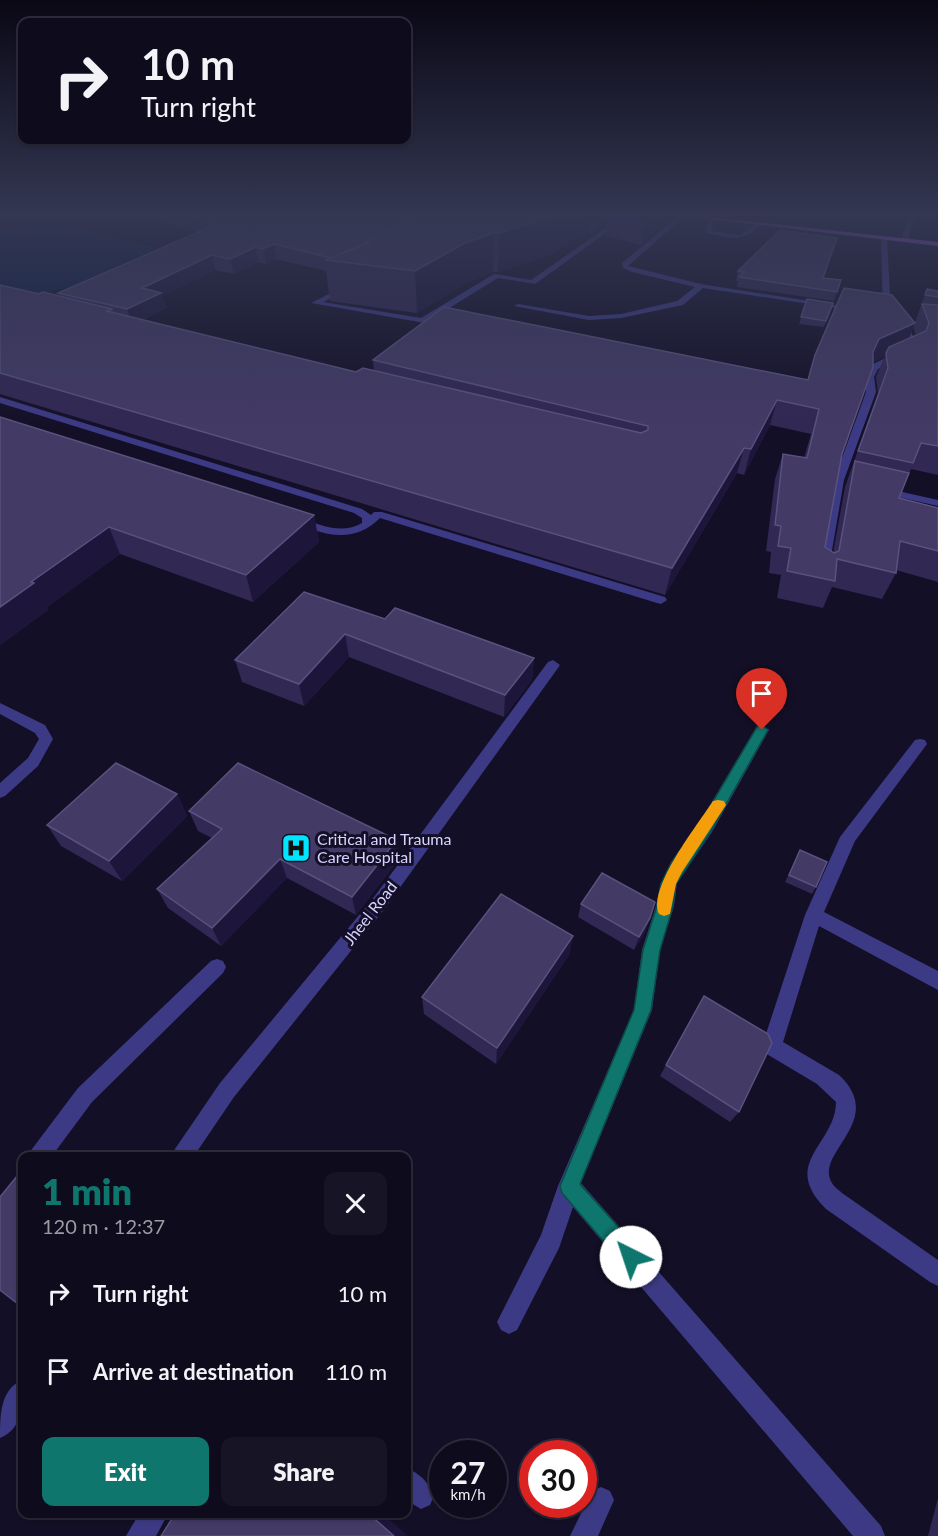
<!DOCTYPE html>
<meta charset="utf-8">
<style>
body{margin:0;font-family:Lato,sans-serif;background:#171425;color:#f1f3f6;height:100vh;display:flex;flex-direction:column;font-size:22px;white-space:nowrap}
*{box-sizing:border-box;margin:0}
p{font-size:20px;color:#9b9ba3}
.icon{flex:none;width:33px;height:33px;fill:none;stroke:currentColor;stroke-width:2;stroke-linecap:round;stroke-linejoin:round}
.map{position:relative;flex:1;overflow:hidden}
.details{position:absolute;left:18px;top:1152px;width:393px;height:366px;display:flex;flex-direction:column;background:#0e0b1c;border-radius:12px;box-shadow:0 2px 4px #0004,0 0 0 2px #2e2b3b}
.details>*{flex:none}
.banner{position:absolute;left:18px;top:18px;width:393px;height:126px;border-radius:12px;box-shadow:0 2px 4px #0004,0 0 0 2px #2e2b3b;background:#0e0b1c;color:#f1f3f6;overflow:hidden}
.speed{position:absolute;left:429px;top:1440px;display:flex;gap:12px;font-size:30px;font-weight:700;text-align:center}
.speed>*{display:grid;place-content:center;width:78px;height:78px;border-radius:50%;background:#0e0b1c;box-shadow:0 2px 4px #0004,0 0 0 2px #2e2b3b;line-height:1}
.speed small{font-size:15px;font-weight:400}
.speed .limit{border:9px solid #d22;background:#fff;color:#111}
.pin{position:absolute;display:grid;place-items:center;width:51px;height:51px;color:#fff;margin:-62px -26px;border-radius:50% 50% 50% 0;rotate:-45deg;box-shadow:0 0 6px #0007}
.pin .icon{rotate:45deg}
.me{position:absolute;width:66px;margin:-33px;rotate:319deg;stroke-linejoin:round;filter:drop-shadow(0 0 4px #0008)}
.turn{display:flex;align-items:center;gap:21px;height:126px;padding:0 24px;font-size:27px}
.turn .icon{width:78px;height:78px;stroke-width:2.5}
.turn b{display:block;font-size:42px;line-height:51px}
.round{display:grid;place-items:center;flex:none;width:63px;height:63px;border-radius:12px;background:#171425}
.overview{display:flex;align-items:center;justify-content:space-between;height:102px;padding:0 24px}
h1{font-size:36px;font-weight:800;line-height:45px;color:#0f766e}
.button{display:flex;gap:12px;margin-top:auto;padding:12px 24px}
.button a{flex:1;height:69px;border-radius:12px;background:#0f766e;color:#fff;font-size:24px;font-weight:800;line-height:69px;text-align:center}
.button a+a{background:#171425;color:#f1f3f6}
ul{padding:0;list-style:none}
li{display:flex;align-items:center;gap:18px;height:78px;padding:0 24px}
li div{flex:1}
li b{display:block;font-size:22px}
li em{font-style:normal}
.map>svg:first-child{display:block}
.water{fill:#0a1f44}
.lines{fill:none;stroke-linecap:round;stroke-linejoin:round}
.minor{fill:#3d3a85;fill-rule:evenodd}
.major{fill:#c25bff;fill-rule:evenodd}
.wall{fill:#312854;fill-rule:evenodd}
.shaded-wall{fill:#1d163a}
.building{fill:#433a66;stroke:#5a527e;stroke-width:1.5}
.route{fill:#0f766e;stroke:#0a4d48;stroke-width:1.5}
.slow{fill:#f59e0b}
.labels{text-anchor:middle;stroke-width:6;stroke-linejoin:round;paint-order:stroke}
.poi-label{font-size:16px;fill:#d9d4ff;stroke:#130f26;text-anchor:start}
.street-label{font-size:16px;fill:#d9d4ff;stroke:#130f26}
</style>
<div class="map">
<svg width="938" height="1536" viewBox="0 0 938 1536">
<rect width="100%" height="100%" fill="#130f26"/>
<path class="water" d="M44,225L81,230L157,248L70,287L38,294L0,286V231Z"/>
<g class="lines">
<g class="minor">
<path d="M626,214H632L535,284L498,278L425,323L311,303L347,285L350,289L323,302L421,318L494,274L531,280Z"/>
<path d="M681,214L686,215L628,266L701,284L860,309L856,311L703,288L683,305L621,318L589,320L514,306L518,304L589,316L621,314L677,301L695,287L632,272L623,268L622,263Z"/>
<path d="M778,214H784L779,220H775Z"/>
<path d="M910,214H916L909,233V240L906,242L903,240V233Z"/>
<path d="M711,216L714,218L712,231L740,235L756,223L761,224C743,244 730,238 706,233L708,218Z"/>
<path d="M884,236L887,238L891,313L887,315L883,313L881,238Z"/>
<path d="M895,319H901L911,331L917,347L914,353L878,369L874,377L876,392L844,480L829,568L827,571H819L817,568L834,480L866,392V377L871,365L909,347Z"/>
<path d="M0,397L362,509L371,515L374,512H382L665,597L667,600L661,604L657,603L380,518C360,538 339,538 313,530C306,528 297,526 291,521L297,518C318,523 341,536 362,523V518L354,513L0,403Z"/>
<path d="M880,487L938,500V506L876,492L875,490Z"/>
<path d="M553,660L560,665L558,668L386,907L234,1097L194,1156H172L175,1149L220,1083L374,897L548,662Z"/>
<path d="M0,703L45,725L53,739L38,766L5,796L0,798V783L28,758L39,739L35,733L0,714Z"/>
<path d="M762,725L769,730L712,832L677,883L674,906L660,950L652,1010L581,1183L881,1526L885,1536H853L573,1207L559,1248L517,1330L509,1334L501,1330L497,1322L541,1235L558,1186L634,1010L642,950L656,906L661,883L671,862L700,822L757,726Z"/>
<path d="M920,739L925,740L927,744L855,841L824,912L938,971V990L819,926L783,1042L839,1075C888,1121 813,1153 832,1183C834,1187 839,1190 842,1193L938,1260V1286L930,1282L826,1209C779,1163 836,1144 836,1102L817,1084L765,1053L762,1046L805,915L840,837L915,740Z"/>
<path d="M217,959L223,961L226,967L223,973L92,1102L52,1156H29L32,1149L78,1088L211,961Z"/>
<path d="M22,1380C24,1401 24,1428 0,1438C0,1415 0,1390 22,1380Z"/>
<path d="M406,1468C420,1473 429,1483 434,1496L430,1505L421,1509L406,1500Z"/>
<path d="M601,1487L610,1491L614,1500L598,1536H570L592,1491Z"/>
<path d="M139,1514H168L156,1536H126Z"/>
</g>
<path class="major" d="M667,214H682L938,242V246Z"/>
</g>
<g class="wall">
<path d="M86,214H666L664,225L641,245L606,236L607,225L594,233L588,232L550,255L498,272H493L466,283L417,313L330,301L326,271L276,259L266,264L258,262L234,274L215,270L162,296L166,308L143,320L356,372L374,370L373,360L807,380L915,322L927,289L938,291V475L911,469L899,498L938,508V582L896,570V573L882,599L832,587L823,608L777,598L781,575L769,573L771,552L766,551L775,479L783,454L804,458L811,434L770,425L744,475L737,473L665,595L0,394V285L39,294L60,296L58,293L198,232L141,217L121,223ZM913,327L916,335L909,338ZM885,356L876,377L878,393L845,487L833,553L825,547L842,454L873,362Z"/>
<path d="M738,271L824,278L841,280L834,301L737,287L738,281H736Z"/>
<path d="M807,299L833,303L824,327L799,324Z"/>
<path d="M0,417L314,515L319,542L253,602L120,554L47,607L48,610L0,645Z"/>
<path d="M385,619L534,658L532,680L504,717L349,657L304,706L242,682L235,660Z"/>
<path d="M177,794L187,816L122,881L61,846L47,825Z"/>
<path d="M189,811L399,859L356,915L287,878L221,946L168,908L157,889L212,838L198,831Z"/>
<path d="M800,850L816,887L812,894L785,882Z"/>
<path d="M581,904L646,931L634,950L578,917Z"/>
<path d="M573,936L569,955L496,1064L424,1014L422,997Z"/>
<path d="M704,996L739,1112L730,1122L660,1076Z"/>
<path d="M938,1498V1536H928Z"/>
</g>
<g class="shaded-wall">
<path d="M118,214H140L141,217L121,223Z"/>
<path d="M537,214H590L588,232L550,255L498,272L499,233Z"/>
<path d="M597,214H608L607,225L594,233Z"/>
<path d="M645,214H666L664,225L641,245Z"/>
<path d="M494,233L493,272L466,283L417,313L415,271L465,243Z"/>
<path d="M274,244L276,259L266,264L263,249Z"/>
<path d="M256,247L258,262L234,274L230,259Z"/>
<path d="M212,255L215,270L162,296L166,308L132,325L127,309L142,288Z"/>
<path d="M915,323L906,346L886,353L885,356L870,363L873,352L879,339Z"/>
<path d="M777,400L770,425L744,475L751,449Z"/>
<path d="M744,448L737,473L665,595L672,568Z"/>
<path d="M314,515L319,542L253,602L246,575Z"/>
<path d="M109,527L120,554L47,607L48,610L0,645V607L31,582Z"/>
<path d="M345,634L349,657L304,706L299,684Z"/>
<path d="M534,658L532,680L504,717L505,695Z"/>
<path d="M177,794L187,816L122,881L109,861Z"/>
<path d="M397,840L399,859L356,915L352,897Z"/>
<path d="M280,859L287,878L221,946L212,928Z"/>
<path d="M650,918L646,931L634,950L639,937Z"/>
<path d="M573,936L569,955L496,1064L497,1048Z"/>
<path d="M369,1514H383L408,1536H394Z"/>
</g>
<g class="building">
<path d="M177,214H425L365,242V244L331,258L274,244L263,249L256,247L230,259L212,255L142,288L161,293L127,309L58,293L217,224Z"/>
<path d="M425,214H559L553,217L499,233H494L465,243L415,271L325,260L369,243L365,242Z"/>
<path d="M780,230L837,238L823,278L841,280L837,292L739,277L744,272L738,271Z"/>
<path d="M0,285L39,294L43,292L112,309L107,311L356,372L363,368L641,433L648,430V426L373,360L444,307L808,380L815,355L844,288L892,295L915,323L879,339L873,352V367L842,454L825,547L834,553L839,551L855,461L909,473L899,498L938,508V551L900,541L896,573L837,559L835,581L787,571L791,548L778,546L781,526L775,525L783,454L807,458L819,409L777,400L751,449L744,448L672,568L0,373Z"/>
<path d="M927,289L938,291V297L925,295Z"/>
<path d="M807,299L833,303L826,321L801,317Z"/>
<path d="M922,304L938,305V446L921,443L913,463L858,451L888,368L886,353L889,347L926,331L929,323Z"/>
<path d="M0,417L314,515L246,575L109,527L31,582L34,583L0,607Z"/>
<path d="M304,592L385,619L395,608L534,658L505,695L345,634L299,684L235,660Z"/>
<path d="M116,763L177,794L109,861L47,825Z"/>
<path d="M238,763L397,840L352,897L280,859L212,928L157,889L222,829L189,811Z"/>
<path d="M800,850L827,862L816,887L789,875Z"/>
<path d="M602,873L655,902L650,918L639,937L581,904Z"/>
<path d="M501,894L573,936L497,1048L422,997Z"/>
<path d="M704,996L768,1034L772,1043L739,1112L666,1065Z"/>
<path d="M22,1170V1307L0,1290V1197Z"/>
<path d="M175,1514H369L394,1536H161Z"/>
</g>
<linearGradient id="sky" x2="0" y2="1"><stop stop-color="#0a0815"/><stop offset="0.5" stop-color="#333752"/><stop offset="1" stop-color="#333752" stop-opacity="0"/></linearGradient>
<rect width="938" height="429" fill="url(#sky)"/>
<path class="route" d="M762,725L768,730L711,831L676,884L673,906L660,950L651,1010L580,1184L639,1250L642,1257L639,1265L631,1268L624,1265L562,1193L560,1186L634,1010L643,950L657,906L661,884L672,862L701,822L757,727Z"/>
<path class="slow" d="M718,800L724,801L726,805L682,872L676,884L670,914L664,916L659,914C647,888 699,823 713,801Z"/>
<defs>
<g id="hospital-square" transform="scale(1.5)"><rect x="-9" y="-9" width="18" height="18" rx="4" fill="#00e5ff" stroke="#130f26"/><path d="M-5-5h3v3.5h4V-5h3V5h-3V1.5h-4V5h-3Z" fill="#111"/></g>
</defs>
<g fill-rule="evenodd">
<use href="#hospital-square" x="296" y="848"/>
</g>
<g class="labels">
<g class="poi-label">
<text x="317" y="845">Critical and Trauma<tspan x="317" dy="18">Care Hospital</tspan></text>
</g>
<g class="street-label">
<text transform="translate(370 913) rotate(-52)" y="6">Jheel Road</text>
</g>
</g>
</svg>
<div class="speed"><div>27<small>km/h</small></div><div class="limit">30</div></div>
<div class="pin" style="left:762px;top:730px;background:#d93025"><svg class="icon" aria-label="arrive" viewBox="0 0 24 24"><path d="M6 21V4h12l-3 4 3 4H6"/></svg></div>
<svg class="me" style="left:631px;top:1257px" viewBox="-20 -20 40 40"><circle r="19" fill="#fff"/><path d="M0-13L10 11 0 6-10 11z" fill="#0f766e"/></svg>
<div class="banner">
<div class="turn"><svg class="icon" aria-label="right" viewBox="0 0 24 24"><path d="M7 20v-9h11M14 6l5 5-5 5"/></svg><div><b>10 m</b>Turn right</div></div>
</div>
<section class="details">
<div class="overview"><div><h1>1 min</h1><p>120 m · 12:37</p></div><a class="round"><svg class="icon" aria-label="close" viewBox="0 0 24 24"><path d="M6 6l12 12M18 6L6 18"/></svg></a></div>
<ul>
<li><svg class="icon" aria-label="right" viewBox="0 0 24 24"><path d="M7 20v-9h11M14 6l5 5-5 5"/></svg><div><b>Turn right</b></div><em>10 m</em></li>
<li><svg class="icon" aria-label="arrive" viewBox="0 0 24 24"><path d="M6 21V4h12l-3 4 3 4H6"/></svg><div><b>Arrive at destination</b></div><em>110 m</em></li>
</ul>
<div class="button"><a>Exit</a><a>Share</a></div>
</section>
</div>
